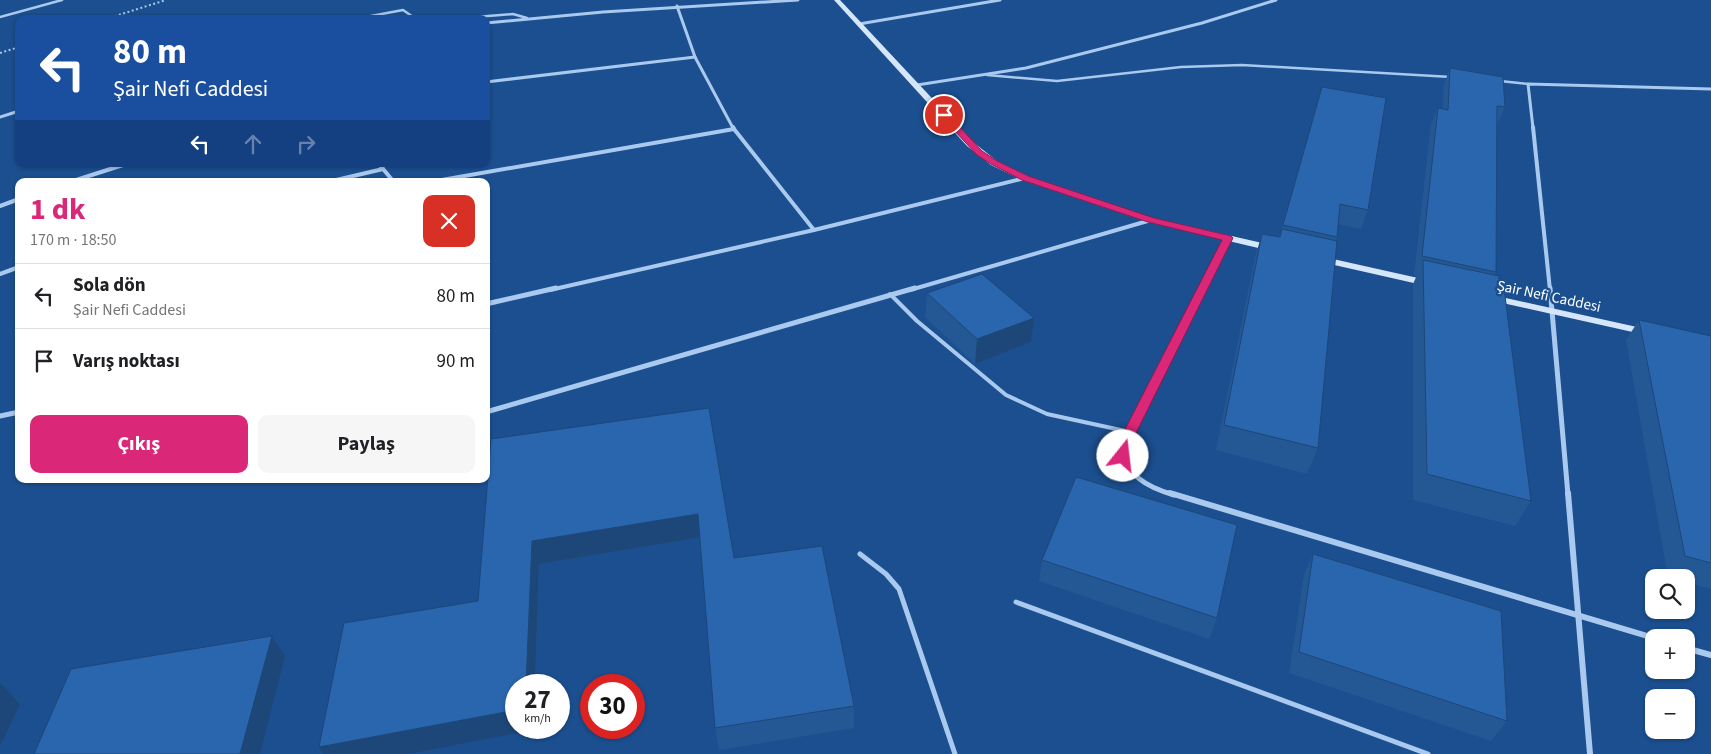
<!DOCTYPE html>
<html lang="tr">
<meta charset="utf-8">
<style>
body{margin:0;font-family:"Source Sans 3",sans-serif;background:#f6f6f6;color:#202124;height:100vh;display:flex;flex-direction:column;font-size:19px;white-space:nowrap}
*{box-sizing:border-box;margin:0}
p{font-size:16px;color:#757577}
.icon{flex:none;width:28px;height:28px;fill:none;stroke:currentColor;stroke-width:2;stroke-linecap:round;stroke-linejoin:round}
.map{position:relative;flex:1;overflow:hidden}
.drawer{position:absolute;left:15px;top:178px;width:475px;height:305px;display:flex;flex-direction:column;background:#fff;border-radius:10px;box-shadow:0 1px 4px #0004}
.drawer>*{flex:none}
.top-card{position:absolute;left:15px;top:15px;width:475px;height:152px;border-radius:10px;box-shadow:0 1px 4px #0004;background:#1a4fa0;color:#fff;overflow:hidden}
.buttons{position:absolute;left:1645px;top:569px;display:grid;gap:10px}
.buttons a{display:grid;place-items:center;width:50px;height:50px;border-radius:10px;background:#fff;box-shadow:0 1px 4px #0004;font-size:25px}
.speed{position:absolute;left:505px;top:674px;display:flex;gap:10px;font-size:25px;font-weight:700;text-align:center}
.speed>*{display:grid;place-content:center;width:65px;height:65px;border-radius:50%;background:#fff;box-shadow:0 1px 4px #0004;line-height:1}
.speed small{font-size:12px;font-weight:400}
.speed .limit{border:8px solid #d22;background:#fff;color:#111}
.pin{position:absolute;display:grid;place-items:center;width:42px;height:42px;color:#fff;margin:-21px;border:2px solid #fff;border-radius:50%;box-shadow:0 1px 5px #0007}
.me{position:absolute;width:55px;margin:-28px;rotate:16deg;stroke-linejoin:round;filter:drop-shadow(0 0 4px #0008)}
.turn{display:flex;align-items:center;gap:18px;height:105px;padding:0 15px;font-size:22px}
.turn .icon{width:65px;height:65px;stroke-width:2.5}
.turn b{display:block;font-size:35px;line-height:42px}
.lanes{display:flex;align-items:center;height:48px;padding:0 15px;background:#0003;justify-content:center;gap:25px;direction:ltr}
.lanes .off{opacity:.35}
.round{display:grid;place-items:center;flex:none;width:52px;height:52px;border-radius:10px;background:#f6f6f6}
.headline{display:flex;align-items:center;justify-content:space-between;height:85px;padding:0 15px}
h1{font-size:30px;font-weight:700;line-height:38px;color:#db2777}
.primary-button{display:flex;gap:10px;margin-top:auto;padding:10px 15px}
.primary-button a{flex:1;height:58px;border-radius:10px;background:#db2777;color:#fff;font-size:20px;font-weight:700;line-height:58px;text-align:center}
.primary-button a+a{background:#f6f6f6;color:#202124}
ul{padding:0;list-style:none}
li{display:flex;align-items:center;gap:15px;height:65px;padding:0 15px;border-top:1px solid #e0e0e0}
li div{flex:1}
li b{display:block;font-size:19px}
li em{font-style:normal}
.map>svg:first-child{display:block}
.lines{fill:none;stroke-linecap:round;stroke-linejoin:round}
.path{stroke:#a9c9ee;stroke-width:2;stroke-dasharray:2 2.5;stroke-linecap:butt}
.lane-far2{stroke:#a9c9ee;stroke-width:2.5}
.lane-far1{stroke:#a9c9ee;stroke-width:4}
.lane{stroke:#a9c9ee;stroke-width:5}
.street-far3{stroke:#a9c9ee;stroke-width:3}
.street-far2{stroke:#a9c9ee;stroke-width:4}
.street-far1{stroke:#a9c9ee;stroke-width:5}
.street{stroke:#a9c9ee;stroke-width:6}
.secondary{fill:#d6e6fa;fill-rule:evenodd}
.wall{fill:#245895}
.shaded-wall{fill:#1d4779}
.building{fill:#2a66ad;stroke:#1d4779}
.route{fill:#db2777;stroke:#8e194d}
.labels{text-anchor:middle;stroke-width:5;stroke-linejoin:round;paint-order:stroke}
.street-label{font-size:15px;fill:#fff;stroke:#1b4f8f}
</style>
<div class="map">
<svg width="1711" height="754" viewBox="0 0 1711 754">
<rect width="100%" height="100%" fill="#1b4f8f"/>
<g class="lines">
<g class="path">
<path d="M106,19L166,0"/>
<path d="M0,53L19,47"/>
</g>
<g class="lane-far2">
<path d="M0,17L62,0"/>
<path d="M355,19L403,10L416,19"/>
<path d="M450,19L513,14L527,18"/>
<path d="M987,75L1057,81L1181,67L1242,65L1451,77"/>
<path d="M1500,81L1528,84"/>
</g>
<path class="lane-far1" d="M890,294L917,321L1006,395L1047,414L1130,432"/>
<g class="lane">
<path d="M860,554L886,574L899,589L955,754"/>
<path d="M1016,602L1428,754"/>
</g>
<g class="street-far3">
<path d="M677,6L695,57L733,128"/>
<path d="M486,23L603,12L798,0"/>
<path d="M859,24L1000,0"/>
<path d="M486,82L695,57"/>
<path d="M917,85L1026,68L1202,23L1276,0"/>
<path d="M0,117L19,111"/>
<path d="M1533,128L1528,84L1711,89"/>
</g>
<g class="street-far2">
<path d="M1533,127L1550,290"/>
<path d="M734,129L814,230"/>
<path d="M379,164L393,181"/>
<path d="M73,181L126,164"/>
<path d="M332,181L383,169"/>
<path d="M436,181L734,129L733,127"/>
<path d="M0,206L19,199"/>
<path d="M0,274L19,267"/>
<path d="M550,290L814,230L1025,178"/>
<path d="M910,290L1151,220"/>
<path d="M1202,290L1228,238"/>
</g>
<g class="street-far1">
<path d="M1550,288L1568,495"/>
<path d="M486,304L556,288"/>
<path d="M486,412L915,288"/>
<path d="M0,416L19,412"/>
<path d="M1174,495C1147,487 1125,476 1123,445L1203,288"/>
</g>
<g class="street">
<path d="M1170,493L1654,638"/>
<path d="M1568,493L1590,754"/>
<path d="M1686,648L1711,655"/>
</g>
<g class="secondary">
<path d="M834,0H840L973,142L997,161L1028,176L1153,218L1271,245L1275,248L1271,251L1148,222L1022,180L991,165L967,146Z"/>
<path d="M1324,257L1427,280L1431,283L1427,286L1321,262L1320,260Z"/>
<path d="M1492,295L1646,329L1651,332L1646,335L1489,300L1487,298Z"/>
</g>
</g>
<g class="wall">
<path d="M1450,68L1505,107L1498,123H1497L1496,272L1495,275L1531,501L1515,526L1413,500V284L1417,275H1414L1431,124L1438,108L1443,109L1444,84Z"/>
<path d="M1322,87L1368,210L1361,229L1338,224L1337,237L1335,241L1318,448L1307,474L1216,450L1255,257L1262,234L1279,237Z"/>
<path d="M927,293L1031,342L975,364L925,317Z"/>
<path d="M1639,320L1711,336V589L1686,582V578L1668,577L1626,340Z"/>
<path d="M709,408L734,558L854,706V728L719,750L715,728L700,537L539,564L534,730L409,754H323L319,747L478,601Z"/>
<path d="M1313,554L1507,721L1491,741L1289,673L1304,575Z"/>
<path d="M1042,560L1217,618L1209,639L1039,581Z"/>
</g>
<g class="shaded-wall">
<path d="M1034,318L1031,342L975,364L977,339Z"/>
<path d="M698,514L701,537L539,564L535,685H526L532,541Z"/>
<path d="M272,636L285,656L260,754H240Z"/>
<path d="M0,683L20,704L0,746Z"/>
<path d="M516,710V728H534V730L409,754H323L319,747Z"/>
</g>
<g class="building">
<path d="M1450,68L1503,77L1505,107L1497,106L1496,272L1422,256L1438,108L1448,110Z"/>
<path d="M1322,87L1386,98L1368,210L1340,204L1337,237L1283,225Z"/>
<path d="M1282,229L1337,241L1318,448L1224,425L1262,234L1280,237Z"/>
<path d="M1423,260L1499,276V279L1503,280L1531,501L1427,474Z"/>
<path d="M982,274L1034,318L977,339L927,293Z"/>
<path d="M1639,320L1711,336V563L1685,556Z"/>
<path d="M709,408L734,558L822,546L854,706L715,728L698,514L532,541L526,685H516V710L319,747L344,623L478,601L491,439Z"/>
<path d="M1076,477L1237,525L1217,618L1042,560Z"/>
<path d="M1313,554L1501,611L1507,721L1299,652Z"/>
<path d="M272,636L240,754H34L71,669Z"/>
</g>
<path class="route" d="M941,113H947L982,151L997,161L1028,176L1154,218L1231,236L1233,238L1130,445L1128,459H1119L1117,445L1222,240L1148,222L1022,180L991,164L977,155L941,116Z"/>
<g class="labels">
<g class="street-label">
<text transform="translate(1549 296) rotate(12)" y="5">Şair Nefi Caddesi</text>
</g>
</g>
</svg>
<div class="buttons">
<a><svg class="icon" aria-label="search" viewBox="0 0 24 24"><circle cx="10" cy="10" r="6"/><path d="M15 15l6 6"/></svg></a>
<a>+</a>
<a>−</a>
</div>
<div class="speed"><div>27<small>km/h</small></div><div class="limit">30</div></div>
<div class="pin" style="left:944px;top:115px;background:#d93025"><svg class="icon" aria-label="arrive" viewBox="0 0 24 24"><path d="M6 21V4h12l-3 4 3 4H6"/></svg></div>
<svg class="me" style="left:1123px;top:456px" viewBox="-20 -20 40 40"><circle r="19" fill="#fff"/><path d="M0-13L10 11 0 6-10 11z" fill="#db2777"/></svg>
<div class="top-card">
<div class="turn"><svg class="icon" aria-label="left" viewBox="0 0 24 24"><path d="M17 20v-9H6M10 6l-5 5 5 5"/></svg><div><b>80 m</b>Şair Nefi Caddesi</div></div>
<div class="lanes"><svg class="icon" aria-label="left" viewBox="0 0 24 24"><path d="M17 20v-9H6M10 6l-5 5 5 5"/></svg><svg class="icon off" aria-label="ahead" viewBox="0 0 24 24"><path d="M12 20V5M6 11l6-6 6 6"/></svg><svg class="icon off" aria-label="right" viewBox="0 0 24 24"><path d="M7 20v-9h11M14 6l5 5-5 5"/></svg></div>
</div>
<section class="drawer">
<div class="headline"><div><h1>1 dk</h1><p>170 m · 18:50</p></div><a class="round" style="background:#d93025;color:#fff"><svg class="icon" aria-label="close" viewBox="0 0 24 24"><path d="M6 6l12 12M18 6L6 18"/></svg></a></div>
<ul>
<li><svg class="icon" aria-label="left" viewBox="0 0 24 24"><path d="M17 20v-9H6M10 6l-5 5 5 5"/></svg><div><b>Sola dön</b><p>Şair Nefi Caddesi</p></div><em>80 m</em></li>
<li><svg class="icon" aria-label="arrive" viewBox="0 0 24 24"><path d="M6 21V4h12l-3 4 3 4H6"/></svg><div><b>Varış noktası</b></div><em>90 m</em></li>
</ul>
<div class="primary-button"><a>Çıkış</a><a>Paylaş</a></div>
</section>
</div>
